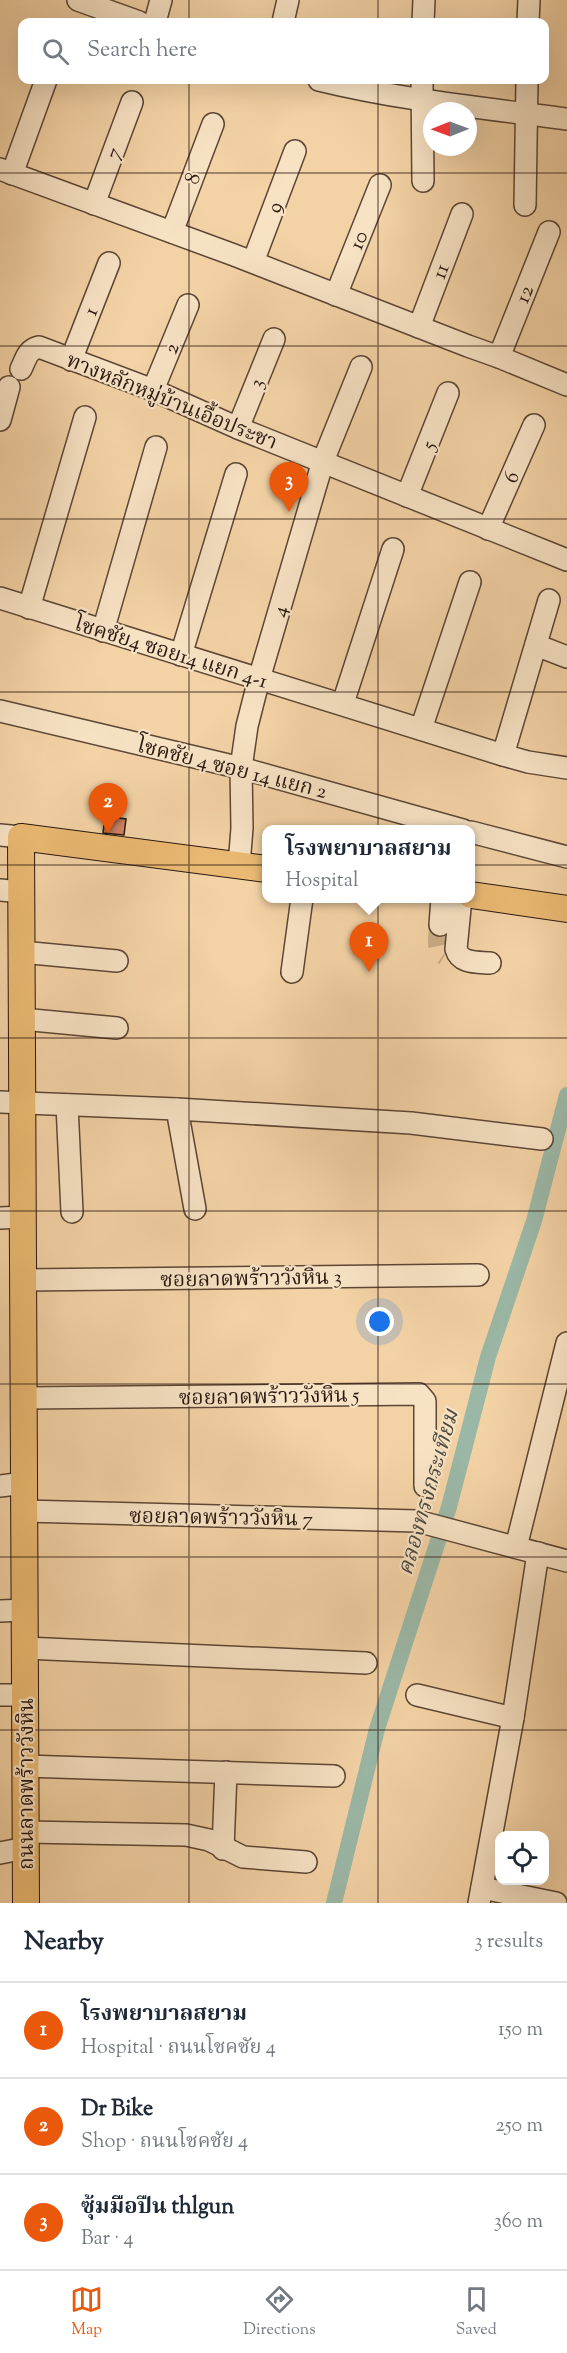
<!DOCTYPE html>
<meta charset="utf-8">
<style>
:root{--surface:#fff;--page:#f6f6f7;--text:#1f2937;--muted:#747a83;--line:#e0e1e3;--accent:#ea580c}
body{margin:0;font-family:"Sorts Mill Goudy","Noto Serif Thai",serif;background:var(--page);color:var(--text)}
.controls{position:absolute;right:18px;bottom:18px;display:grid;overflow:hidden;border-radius:12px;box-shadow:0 6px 24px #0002}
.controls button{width:54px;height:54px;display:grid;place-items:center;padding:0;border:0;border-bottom:2px solid var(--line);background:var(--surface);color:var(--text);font:30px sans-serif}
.compass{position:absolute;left:423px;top:102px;width:54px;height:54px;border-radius:50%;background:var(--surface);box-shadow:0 6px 24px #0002;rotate:269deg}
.you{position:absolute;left:380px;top:1322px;width:21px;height:21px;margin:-15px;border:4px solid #fff;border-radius:50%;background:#1a73e8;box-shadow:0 0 0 9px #1a73e833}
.badge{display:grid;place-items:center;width:39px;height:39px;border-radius:50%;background:var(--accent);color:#fff;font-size:20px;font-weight:700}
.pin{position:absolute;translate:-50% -50px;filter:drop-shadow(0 2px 3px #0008)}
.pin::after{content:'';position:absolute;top:32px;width:21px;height:18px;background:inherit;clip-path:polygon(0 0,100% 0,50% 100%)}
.popup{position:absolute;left:262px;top:825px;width:213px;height:78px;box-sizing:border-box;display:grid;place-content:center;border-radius:12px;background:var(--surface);filter:drop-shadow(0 2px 4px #0005);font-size:20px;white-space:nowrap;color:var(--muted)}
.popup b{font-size:22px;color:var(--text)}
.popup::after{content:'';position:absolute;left:50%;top:100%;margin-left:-12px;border:12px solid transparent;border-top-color:var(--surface)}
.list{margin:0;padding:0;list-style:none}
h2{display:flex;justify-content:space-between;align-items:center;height:78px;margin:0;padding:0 24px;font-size:26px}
h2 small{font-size:20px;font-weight:400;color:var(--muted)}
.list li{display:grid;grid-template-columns:39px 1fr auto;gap:18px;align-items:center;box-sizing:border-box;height:96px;padding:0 24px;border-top:2px solid var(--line)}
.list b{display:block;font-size:22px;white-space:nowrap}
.list p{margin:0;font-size:20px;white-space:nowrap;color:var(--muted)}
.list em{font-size:20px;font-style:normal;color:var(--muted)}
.icon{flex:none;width:33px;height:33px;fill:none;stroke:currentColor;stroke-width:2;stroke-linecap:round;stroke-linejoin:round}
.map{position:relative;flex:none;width:567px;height:1903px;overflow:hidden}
.search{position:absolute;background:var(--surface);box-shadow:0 6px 24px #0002;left:18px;right:18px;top:18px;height:66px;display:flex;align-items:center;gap:15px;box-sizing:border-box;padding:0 21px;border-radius:12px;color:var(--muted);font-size:22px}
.sheet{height:366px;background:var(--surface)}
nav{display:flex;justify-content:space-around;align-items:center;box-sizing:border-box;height:84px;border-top:2px solid var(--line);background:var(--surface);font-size:16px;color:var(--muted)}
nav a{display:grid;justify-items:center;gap:3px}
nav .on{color:var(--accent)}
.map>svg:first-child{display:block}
</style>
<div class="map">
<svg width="567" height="1903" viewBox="0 0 567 1903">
<rect width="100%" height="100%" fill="#f3d2a5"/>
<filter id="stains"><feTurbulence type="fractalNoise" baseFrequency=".00333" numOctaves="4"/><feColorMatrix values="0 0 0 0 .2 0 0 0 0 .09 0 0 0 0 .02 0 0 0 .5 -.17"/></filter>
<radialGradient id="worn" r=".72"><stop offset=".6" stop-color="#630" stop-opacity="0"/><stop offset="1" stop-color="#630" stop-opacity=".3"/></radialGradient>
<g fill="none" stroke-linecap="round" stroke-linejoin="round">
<polyline stroke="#9bb8a7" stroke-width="16" points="334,1903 377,1729 449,1507 488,1357 534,1221 567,1095"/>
</g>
<polygon fill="#d18464" stroke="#291810" stroke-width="1.5" points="105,816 126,819 124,835 103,833"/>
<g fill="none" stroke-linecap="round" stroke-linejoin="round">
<path stroke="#cbad87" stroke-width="21" stroke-dasharray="21 10" stroke-linecap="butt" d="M440 925C439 936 435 949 445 955"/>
<defs>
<g id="minor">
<polyline points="78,0 139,22"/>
<polyline points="155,22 161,0"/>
<polyline points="283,22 288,0"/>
<polyline points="423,22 424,0"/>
<polyline points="528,22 529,0"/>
<path d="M319 80C400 100 484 108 567 119"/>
<polyline points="422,80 423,181"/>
<polyline points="0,169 234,255 468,346 499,357 567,385"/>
<polyline points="12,174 46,80"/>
<polyline points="94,204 132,102"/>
<polyline points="525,205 527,80"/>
<polyline points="172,232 213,124"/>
<polyline points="253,262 295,151"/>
<polyline points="336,295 380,185"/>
<polyline points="419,327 462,214"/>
<polyline points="499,357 549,232"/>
<polyline points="71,360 109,263"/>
<path d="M21 369C26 359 27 350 39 347L153 390 238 428 567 560"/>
<polyline points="153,390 188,305"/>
<polyline points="0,420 9,387"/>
<polyline points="238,428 274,339"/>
<polyline points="407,496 448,393"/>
<polyline points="488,529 534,425"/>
<polyline points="0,598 503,755 528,762 567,768"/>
<polyline points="29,608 85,417"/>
<polyline points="103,631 156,447"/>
<polyline points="536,645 567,657"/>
<polyline points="181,655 236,474"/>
<polyline points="343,703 393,549"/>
<polyline points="0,711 241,768 463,830"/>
<polyline points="421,729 470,582"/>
<polyline points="503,755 549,600"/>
<polyline points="471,832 567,857"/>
<polyline points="0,835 21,837"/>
<polyline points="239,865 242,828 241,768 247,726 259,679 323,461 361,367"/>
<polyline points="0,890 21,892"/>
<path d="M461 898 456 949C460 964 477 962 490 963"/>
<polyline points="440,925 442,898"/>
<polyline points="21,952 117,961"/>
<polyline points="292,972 302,898"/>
<polyline points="22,1019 117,1028"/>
<polyline points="0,1102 177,1109 411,1123 542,1139"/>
<polyline points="67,1105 72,1212"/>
<polyline points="177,1109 195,1209"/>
<polyline points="0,1218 23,1217"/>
<polyline points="23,1280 478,1275"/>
<polyline points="24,1398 419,1394 425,1401 425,1486"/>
<polyline points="0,1486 24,1483"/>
<polyline points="24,1511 417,1521 567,1561"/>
<polyline points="516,1547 567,1343"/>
<polyline points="0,1611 25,1610"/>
<polyline points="25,1648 366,1663"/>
<polyline points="0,1695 25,1695"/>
<polyline points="417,1695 513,1718"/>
<polyline points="25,1766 334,1776"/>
<polyline points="26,1832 186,1835 209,1840 243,1857 306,1862"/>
<polyline points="223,1849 226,1772"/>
<polyline points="0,1853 26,1848"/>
<polyline points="482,1888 556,1903"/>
<polyline points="479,1903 513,1718 538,1553"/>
</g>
<g id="major">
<polyline points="471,895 567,909"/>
<polyline points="26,1903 21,837 267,869"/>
</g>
</defs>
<use href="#minor" stroke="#5c4635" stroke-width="24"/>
<use href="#major" stroke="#291810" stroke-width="28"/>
<use href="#minor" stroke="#f7e2c4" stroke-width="21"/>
<use href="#major" stroke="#eab972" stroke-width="26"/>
</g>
<path fill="none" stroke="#291810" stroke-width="1.5" stroke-opacity="0.55" d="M189 0V22M378 0V22M189 80V1903M378 80V1903M0 173H567M0 346H567M0 519H567M0 692H567M0 865H567M0 1038H567M0 1211H567M0 1384H567M0 1557H567M0 1730H567"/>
<g text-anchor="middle" stroke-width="4.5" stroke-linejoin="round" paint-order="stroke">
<g font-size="21" fill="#291810" stroke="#f7e2c4">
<text transform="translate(113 153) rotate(-69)" y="7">7</text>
<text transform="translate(192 178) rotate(-69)" y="7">8</text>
<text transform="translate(274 207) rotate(-69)" y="7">9</text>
<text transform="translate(358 240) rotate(-68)" y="7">10</text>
<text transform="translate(440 271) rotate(-69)" y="7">11</text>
<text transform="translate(524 294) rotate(-68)" y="7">12</text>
<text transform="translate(90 311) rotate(-68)" y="7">1</text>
<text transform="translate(171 348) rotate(-67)" y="7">2</text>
<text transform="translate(256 383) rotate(-68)" y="7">3</text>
<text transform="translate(172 401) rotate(22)" y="7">ทางหลักหมู่บ้านเอื้อประชา</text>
<text transform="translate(428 445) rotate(-68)" y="7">5</text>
<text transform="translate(511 477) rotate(-66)" y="7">6</text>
<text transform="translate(279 611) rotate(-74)" y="7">4</text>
<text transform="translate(171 652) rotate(17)" y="7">โชคชัย4 ซอย14 แยก 4-1</text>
<text transform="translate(232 768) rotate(14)" y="7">โชคชัย 4 ซอย 14 แยก 2</text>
<text transform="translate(251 1278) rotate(-1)" y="7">ซอยลาดพร้าววังหิน 3</text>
<text transform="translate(269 1396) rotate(-1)" y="7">ซอยลาดพร้าววังหิน 5</text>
<text transform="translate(221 1517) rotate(1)" y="7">ซอยลาดพร้าววังหิน 7</text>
<text transform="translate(26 1784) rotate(-90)" y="7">ถนนลาดพร้าววังหิน</text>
</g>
<g font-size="22" font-style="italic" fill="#4b483d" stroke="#f7e2c4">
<text transform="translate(427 1492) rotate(-74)" y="8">คลองทรงกระเทียม</text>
</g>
</g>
<rect width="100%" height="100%" filter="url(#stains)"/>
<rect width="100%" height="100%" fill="url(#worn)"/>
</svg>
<div class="controls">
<button><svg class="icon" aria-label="locate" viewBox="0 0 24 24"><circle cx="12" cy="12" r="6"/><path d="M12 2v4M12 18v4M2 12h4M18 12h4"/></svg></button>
</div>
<svg class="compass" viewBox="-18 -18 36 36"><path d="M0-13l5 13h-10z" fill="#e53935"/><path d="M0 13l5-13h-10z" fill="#747a83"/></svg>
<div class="you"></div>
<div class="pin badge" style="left:369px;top:972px">1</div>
<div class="popup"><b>โรงพยาบาลสยาม</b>Hospital</div>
<div class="pin badge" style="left:108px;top:833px">2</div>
<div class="pin badge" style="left:289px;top:512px">3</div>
<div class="search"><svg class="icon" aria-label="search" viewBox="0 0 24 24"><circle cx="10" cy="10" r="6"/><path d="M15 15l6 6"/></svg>Search here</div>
</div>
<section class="sheet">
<h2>Nearby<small>3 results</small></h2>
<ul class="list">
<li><span class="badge">1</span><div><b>โรงพยาบาลสยาม</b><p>Hospital · ถนนโชคชัย 4</p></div><em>150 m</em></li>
<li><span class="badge">2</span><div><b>Dr Bike</b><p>Shop · ถนนโชคชัย 4</p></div><em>250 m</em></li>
<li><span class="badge">3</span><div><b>ซุ้มมือปืน thlgun</b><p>Bar · 4</p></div><em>360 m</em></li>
</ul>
</section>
<nav>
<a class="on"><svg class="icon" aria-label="map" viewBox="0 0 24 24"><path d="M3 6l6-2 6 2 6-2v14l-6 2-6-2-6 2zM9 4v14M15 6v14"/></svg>Map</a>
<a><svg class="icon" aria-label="directions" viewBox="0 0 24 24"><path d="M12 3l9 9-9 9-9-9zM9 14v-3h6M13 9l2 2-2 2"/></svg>Directions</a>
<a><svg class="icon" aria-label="saved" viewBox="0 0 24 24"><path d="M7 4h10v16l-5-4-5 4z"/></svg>Saved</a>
</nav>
